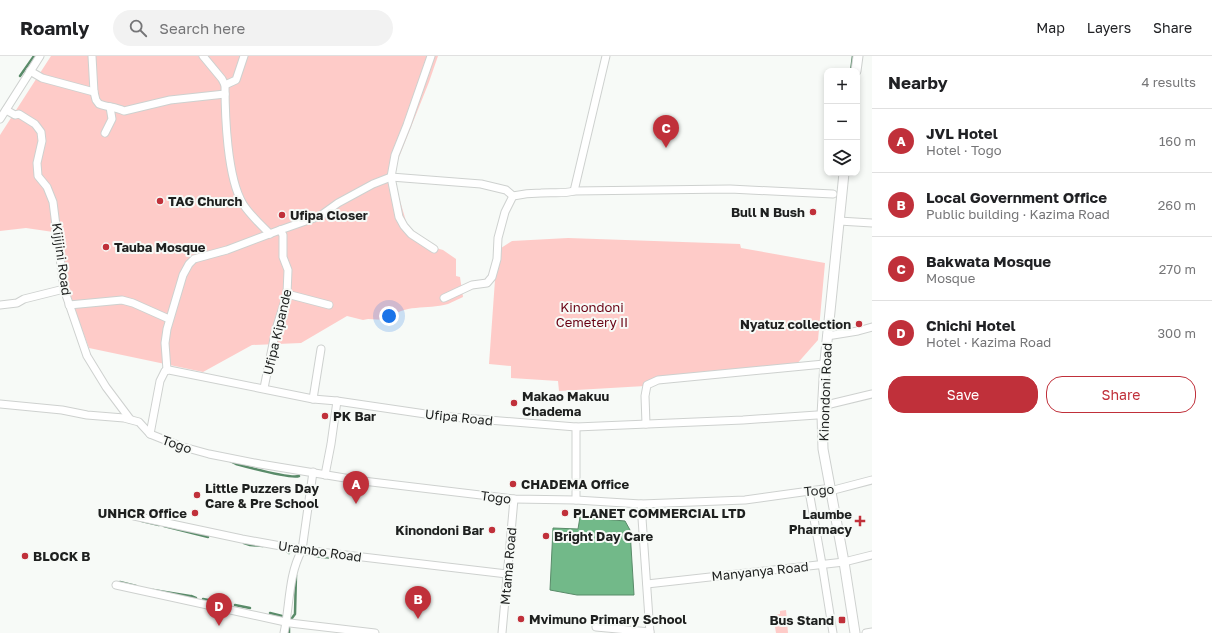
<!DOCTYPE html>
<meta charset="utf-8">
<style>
:root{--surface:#fff;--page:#f2f2f2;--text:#202124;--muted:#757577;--line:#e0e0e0;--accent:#c0303a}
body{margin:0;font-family:"Golos Text",sans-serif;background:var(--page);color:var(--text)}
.controls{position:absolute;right:12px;top:12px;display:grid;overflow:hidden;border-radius:8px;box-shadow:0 2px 6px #0003}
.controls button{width:36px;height:36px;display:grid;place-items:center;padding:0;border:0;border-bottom:1px solid var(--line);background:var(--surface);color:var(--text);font:20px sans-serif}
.you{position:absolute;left:389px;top:260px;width:14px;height:14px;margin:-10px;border:3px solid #fff;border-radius:50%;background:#1a73e8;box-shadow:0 0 0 6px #1a73e833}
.badge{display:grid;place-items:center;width:26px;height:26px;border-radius:50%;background:var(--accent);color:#fff;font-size:13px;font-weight:700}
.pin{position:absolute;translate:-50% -33px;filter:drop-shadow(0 1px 2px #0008)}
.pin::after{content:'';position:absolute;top:21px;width:14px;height:12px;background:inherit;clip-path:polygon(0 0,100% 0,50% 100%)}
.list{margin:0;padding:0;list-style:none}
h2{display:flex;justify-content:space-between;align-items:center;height:52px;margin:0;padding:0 16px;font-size:17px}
h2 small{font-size:13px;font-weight:400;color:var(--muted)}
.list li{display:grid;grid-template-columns:26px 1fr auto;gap:12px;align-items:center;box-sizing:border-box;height:64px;padding:0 16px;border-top:1px solid var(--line)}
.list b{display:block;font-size:15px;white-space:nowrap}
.list p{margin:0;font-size:13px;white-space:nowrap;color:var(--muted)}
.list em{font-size:13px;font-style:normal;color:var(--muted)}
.actions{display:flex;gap:8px;padding:12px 16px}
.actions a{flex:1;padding:9px 0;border:1px solid var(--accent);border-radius:16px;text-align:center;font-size:14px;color:var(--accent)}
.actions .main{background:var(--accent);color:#fff}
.icon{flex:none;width:22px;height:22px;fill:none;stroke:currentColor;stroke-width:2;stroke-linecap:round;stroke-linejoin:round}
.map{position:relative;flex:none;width:872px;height:577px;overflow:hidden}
header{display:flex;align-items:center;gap:24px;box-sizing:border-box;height:56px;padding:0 20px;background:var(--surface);border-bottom:1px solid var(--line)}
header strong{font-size:19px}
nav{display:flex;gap:22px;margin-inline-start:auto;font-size:14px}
.search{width:280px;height:36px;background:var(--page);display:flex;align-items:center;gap:10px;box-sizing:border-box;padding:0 14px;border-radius:22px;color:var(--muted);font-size:15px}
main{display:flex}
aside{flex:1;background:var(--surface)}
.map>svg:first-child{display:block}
</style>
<header>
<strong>Roamly</strong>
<div class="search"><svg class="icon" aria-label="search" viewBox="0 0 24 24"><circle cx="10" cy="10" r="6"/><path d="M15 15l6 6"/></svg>Search here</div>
<nav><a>Map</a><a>Layers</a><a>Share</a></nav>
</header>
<main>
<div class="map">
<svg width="872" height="577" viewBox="0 0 872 577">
<rect width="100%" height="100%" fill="#f7faf7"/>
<g fill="#fecbc8">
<path d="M51 0H438L429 26 397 106 394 121 398 138 408 172 436 192 443 194 456 203V220L460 221 463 241C458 243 453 246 448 248 426 254 405 247 386 264L368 263 363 264 347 260 301 287 252 289 203 316 89 292 74 253 64 220 60 177 26 172 0 175V79Z"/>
<polygon points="568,182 740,188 741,192 825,207 818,284 795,310 653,323 645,330 559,335 558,325 511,322 511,310 489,308 495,224 501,192 512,185"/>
<polygon points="786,554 788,577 776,577 775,571 773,571 772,559 780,558 780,555"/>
</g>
<polygon fill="#72b989" stroke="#598b69" points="580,461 625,465 630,474 634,539 577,539 550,534 553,472 578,473"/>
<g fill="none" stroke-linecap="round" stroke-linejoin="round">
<g stroke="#598b69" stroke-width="2.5">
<polyline points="851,15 853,0"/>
<polyline points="20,20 34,0"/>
<path d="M230 405 236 408C247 411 291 423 299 420"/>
<polyline points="142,465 159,469"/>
<polyline points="164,470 208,481"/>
<polyline points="244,487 250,489 263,490"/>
<polyline points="284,493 289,497"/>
<polyline points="301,497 322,501 339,502"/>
<polyline points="120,526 136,530"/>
<polyline points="153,534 190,540"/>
<polyline points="191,540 196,542"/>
<polyline points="203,543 219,546"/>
<polyline points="235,549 250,552"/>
<polyline points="270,557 282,560"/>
<polyline points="292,562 295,558 296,519"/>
<polyline points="289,577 289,572"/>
</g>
<defs>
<g id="minor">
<path d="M92 0 94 36 96 44 99 48C107 51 116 51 124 55L170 44 225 38"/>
<path d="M203 0 222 23 225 29C225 59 227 122 243 148 250 159 260 168 270 178"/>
<polyline points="431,0 407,69 395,99 391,121 399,161 404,170 411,178 434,193"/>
<polyline points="30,15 42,22 94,36"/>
<polyline points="225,29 236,24 244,0"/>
<polyline points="6,54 15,59 19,58 35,68 41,76 42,85 37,107 38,120 47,131 53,146 64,233 87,300 106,331 130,363"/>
<polyline points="0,63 40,0"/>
<polyline points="105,77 112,63 110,51"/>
<polyline points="574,135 606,0"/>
<polyline points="839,165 872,167"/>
<polyline points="287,238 329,249"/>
<path d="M444 242 472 229 487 227 492 221 497 203 498 182 505 156 513 140C522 138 532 137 541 137 553 136 563 138 574 135L730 133 833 138"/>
<polyline points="0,249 17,247 24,243 64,233"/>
<polyline points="69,249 122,244 133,247 169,263"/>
<polyline points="827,280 858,275 872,271"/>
<polyline points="167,314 165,287 167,273 183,219 189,208 194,203 227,194 280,174 320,160 338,147 373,128 391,121 481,128 506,134 513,140"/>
<polyline points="264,332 276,273 287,238 288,214 283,201 283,179 280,174"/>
<polyline points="313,343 321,293"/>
<polyline points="0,348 62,354 87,359 124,362 139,366 150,378 180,390 209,398 260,408 363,425 514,443 576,444 641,448 745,444 824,433 830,435 872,424"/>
<polyline points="822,350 872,338"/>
<polyline points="646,368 645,340 647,329 658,324 824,308"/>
<polyline points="576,371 576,444"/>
<polyline points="150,378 160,325 165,315 169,314 313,343 337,345 439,360 576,371 743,364 817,359 822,359"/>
<polyline points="325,419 331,388 337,345"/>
<polyline points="809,435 822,508 833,577"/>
<polyline points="641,448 650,577"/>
<polyline points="134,460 242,483 303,494 507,518"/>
<polyline points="647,528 844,506 872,499"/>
<polyline points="116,529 290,567 375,577"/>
<polyline points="596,571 650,576"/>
<path d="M284 577C290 550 288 519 302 494L313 416"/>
<polyline points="502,577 514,443"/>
<polyline points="866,577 872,576"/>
</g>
<g id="tertiary">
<polyline points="856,15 858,0"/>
<polyline points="844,117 825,305 822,359 823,393 844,506 855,577"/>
</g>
</defs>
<use href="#minor" stroke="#ced1cf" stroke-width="9"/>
<use href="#tertiary" stroke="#ced1cf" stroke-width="11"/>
<use href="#minor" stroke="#fff" stroke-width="7"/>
<use href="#tertiary" stroke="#fff" stroke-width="9"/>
</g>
<g fill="#c0303a" stroke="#f7faf7" stroke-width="1.5">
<circle cx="160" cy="145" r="4"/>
<circle cx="813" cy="156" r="4"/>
<circle cx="282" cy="159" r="4"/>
<circle cx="106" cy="191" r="4"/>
<circle cx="859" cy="268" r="4"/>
<circle cx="514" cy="347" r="4"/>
<circle cx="325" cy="360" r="4"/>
<circle cx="513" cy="428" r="4"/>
<circle cx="197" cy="439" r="4"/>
<circle cx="195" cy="457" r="4"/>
<circle cx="565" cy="457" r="4"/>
<path d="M858 459h4v4h4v4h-4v4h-4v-4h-4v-4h4z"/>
<circle cx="492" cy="474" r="4"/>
<circle cx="546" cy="480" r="4"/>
<circle cx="25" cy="500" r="4"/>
<circle cx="521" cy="563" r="4"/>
<rect x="838" y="560" width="8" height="8" rx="2"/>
</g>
<g text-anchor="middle" stroke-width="4" stroke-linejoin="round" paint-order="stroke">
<g font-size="13" font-weight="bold" fill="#1e201f" stroke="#f7faf7" text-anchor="start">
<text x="168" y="150">TAG Church</text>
<text x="805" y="161" text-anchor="end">Bull N Bush</text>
<text x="290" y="164">Ufipa Closer</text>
<text x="114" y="196">Tauba Mosque</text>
<text x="851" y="273" text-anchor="end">Nyatuz collection</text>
<text x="522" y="345">Makao Makuu<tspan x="522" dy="15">Chadema</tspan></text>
<text x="333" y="365">PK Bar</text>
<text x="521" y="433">CHADEMA Office</text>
<text x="205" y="437">Little Puzzers Day<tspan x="205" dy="15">Care &amp; Pre School</tspan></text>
<text x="187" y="462" text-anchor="end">UNHCR Office</text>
<text x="573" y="462">PLANET COMMERCIAL LTD</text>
<text x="852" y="463" text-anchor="end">Laumbe<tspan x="852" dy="15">Pharmacy</tspan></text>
<text x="484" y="479" text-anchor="end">Kinondoni Bar</text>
<text x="554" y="485">Bright Day Care</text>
<text x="33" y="505">BLOCK B</text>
<text x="529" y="568">Mvimuno Primary School</text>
<text x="834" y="569" text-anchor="end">Bus Stand</text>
</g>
<g font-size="13" fill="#1e201f" stroke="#f7faf7">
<text transform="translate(62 203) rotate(82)" y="5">Kijijini Road</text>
<text transform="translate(277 276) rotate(-77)" y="5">Ufipa Kipande</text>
<text transform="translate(825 336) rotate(-88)" y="5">Kinondoni Road</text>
<text transform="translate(459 361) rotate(6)" y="5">Ufipa Road</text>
<text transform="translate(177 388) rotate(19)" y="5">Togo</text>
<text transform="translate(819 434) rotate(-5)" y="5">Togo</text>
<text transform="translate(496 441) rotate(7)" y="5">Togo</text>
<text transform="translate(320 495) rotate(8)" y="5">Urambo Road</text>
<text transform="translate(508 510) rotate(-85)" y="5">Mtama Road</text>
<text transform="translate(760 515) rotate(-6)" y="5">Manyanya Road</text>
</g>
<g font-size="13" fill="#680012" stroke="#f7faf7">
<text x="592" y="256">Kinondoni<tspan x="592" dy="15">Cemetery II</tspan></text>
</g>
</g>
</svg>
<div class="controls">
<button>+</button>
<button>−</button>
<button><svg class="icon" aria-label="layers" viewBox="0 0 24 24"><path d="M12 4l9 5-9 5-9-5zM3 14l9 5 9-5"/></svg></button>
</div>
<div class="you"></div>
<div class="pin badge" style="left:356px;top:448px">A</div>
<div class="pin badge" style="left:418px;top:563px">B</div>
<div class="pin badge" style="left:666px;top:92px">C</div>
<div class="pin badge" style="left:219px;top:570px">D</div>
</div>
<aside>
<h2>Nearby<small>4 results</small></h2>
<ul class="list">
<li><span class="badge">A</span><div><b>JVL Hotel</b><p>Hotel · Togo</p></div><em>160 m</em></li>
<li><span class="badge">B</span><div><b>Local Government Office</b><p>Public building · Kazima Road</p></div><em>260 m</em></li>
<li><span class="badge">C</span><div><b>Bakwata Mosque</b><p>Mosque</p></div><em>270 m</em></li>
<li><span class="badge">D</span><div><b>Chichi Hotel</b><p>Hotel · Kazima Road</p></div><em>300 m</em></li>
</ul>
<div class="actions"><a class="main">Save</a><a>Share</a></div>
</aside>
</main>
